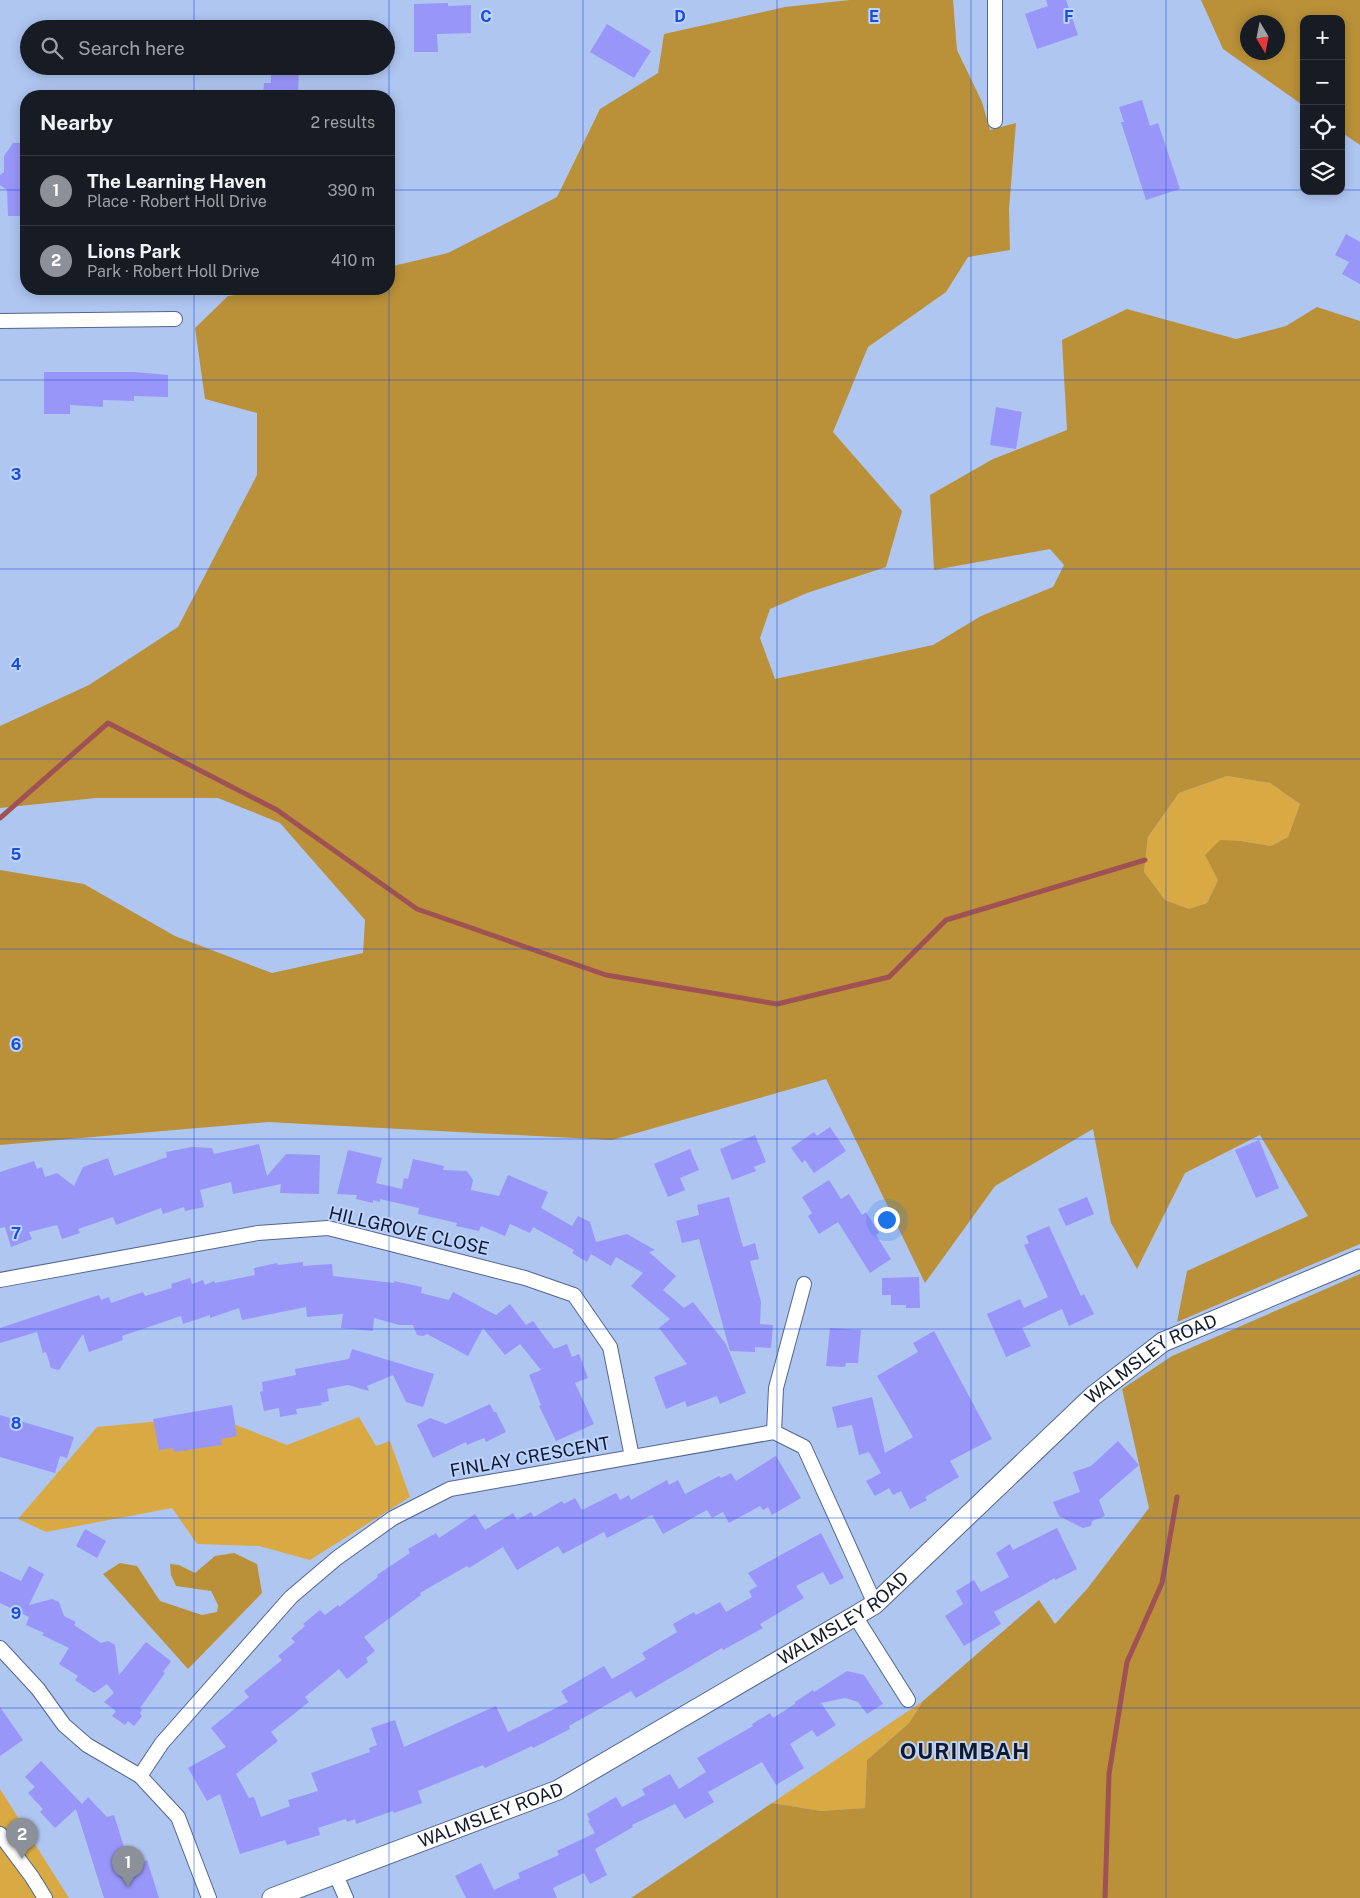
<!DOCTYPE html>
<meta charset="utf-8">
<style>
:root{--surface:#171b24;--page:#242831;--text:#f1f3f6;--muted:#9ea1a6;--line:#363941;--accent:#8c9099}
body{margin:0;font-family:"Public Sans",sans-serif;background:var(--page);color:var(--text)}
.controls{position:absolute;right:15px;top:15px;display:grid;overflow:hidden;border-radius:10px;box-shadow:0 2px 12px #0003}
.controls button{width:45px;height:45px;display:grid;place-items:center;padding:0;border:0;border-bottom:1px solid var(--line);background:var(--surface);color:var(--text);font:25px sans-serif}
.compass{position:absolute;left:1240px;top:15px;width:45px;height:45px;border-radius:50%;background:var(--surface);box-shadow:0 2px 12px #0003;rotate:170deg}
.you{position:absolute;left:886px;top:1219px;width:18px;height:18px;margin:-12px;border:4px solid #fff;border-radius:50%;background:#1a73e8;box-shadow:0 0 0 8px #1a73e833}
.badge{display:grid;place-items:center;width:32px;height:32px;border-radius:50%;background:var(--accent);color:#fff;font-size:16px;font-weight:700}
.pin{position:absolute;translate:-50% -41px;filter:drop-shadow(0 1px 2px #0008)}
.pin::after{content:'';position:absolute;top:26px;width:18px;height:15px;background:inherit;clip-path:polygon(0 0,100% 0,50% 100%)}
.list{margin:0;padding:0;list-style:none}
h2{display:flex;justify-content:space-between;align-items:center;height:65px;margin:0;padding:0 20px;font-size:21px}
h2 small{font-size:16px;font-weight:400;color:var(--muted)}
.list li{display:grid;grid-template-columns:32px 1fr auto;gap:15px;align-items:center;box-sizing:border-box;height:70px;padding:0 20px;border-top:1px solid var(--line)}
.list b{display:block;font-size:19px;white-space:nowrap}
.list p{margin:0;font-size:16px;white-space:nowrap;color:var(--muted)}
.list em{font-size:16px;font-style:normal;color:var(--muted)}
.icon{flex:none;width:28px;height:28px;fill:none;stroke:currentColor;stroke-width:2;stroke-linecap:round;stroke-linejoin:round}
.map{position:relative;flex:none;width:1360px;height:1898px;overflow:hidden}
.search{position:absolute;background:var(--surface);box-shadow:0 2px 12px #0003;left:20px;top:20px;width:375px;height:55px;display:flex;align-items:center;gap:12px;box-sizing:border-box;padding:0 18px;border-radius:28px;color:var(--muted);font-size:19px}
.panel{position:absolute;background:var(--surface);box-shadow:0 2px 12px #0003;left:20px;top:90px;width:375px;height:205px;border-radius:20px}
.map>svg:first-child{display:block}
</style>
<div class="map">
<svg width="1360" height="1898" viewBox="0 0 1360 1898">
<rect width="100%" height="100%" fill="#afc6f1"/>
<g fill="#d9aa44">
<polygon points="1227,776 1270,783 1300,804 1288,837 1271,846 1241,841 1218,880 1207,903 1189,909 1165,900 1144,872 1148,837 1179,793"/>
<polygon points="213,1416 287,1445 359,1417 376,1446 390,1441 410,1497 310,1560 259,1546 197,1544 172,1508 46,1532 18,1519 97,1427"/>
<polygon points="923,1701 909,1723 867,1760 865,1808 821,1811 772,1803"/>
<polygon points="0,1789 69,1898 0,1898"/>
</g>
<g fill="#ba9139" fill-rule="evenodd">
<path d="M850 0H953L957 50 982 102 990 130 1016 123 1009 209 1010 250 968 257 946 292 868 347 833 432 902 511 886 567 807 593 770 609 760 638 775 679 933 645 981 616 1053 587 1064 565 1050 549 934 570 930 495 993 459 1067 430 1062 340 1127 309 1236 339 1286 326 1317 307 1360 321V1244L1177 1322 1187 1271 1308 1216 1260 1135 1185 1173 1137 1269 1111 1223 1093 1129 995 1186 925 1283 826 1079 612 1140 268 1122 0 1145V870L84 884 175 936 272 973 363 953 365 920 280 823 218 798H96L0 808V726L89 685 178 627 257 475V413L205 399 195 328 228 296 275 289H389V267L448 253 557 197 600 109 658 73 664 34 785 7ZM1227 776 1270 783 1300 804 1288 837 1271 846 1241 841 1220 840 1205 855 1218 880 1207 903 1189 909 1165 900 1144 872 1148 837 1179 793Z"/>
<path d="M1201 0H1360V145L1341 132V19H1304V106L1223 49ZM1278 22V52H1248V22Z"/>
<polygon points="1360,1274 1360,1898 631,1898 772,1803 821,1811 865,1808 867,1760 909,1723 923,1701 1039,1600 1055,1624 1087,1589 1149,1508 1122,1389 1172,1356"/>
<polygon points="234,1553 257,1564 262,1593 188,1669 103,1574 120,1563 137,1566 160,1601 202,1615 217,1612 218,1605 211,1591 176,1586 171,1575 170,1564 179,1565 195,1573 215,1556"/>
</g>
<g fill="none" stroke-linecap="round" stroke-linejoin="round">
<g stroke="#9f5154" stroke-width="5">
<polyline points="0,818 108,723 277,810 417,909 606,975 777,1004 889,977 946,920 1145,860"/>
<polyline points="1105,1898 1109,1774 1127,1662 1162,1583 1177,1497"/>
</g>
</g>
<g fill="#9996fa">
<polygon points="1046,0 1066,0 1078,35 1037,49 1025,14 1048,6"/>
<polygon points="448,3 448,6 471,5 471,33 437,34 438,52 414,52 414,4"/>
<polygon points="607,24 651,51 634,78 590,52"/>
<polygon points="271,66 299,66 298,96 263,96 264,83 271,83"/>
<polygon points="1142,100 1150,126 1158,123 1180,189 1146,200 1121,122 1124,122 1119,107"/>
<polygon points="13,143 26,143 26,216 8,216 7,190 0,185 0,175 4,172 4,156"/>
<polygon points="1346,234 1360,242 1360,284 1342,274 1349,262 1335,255"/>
<polygon points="44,372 135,372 168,375 168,397 134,396 134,401 103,400 103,407 70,405 70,414 44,414"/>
<polygon points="996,407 1022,412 1016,449 990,445"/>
<polygon points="830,1127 846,1151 814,1173 805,1160 802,1163 791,1148 814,1132 817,1136"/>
<polygon points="755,1135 766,1162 754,1167 756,1171 732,1180 720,1149"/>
<polygon points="1259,1140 1279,1188 1256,1198 1235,1150"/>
<polygon points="259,1144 267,1176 286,1154 320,1155 319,1194 280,1193 281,1184 233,1194 231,1182 200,1190 204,1207 185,1211 184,1207 163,1214 161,1208 116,1225 113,1217 78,1229 80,1233 62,1239 57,1225 29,1232 32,1239 11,1247 5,1227 0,1228 0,1172 34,1161 37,1169 42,1167 45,1177 57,1173 74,1186 83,1167 108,1158 114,1176 167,1157 166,1152 192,1147 212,1148 214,1154"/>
<polygon points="690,1149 699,1170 680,1178 685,1190 668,1197 654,1164"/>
<polygon points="348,1150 382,1158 376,1183 402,1189 404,1178 408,1179 413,1159 444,1166 443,1170 467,1171 473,1180 471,1190 499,1196 508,1175 548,1192 541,1208 572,1226 578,1216 590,1222 596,1242 627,1234 655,1250 649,1252 676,1276 663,1290 684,1308 693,1302 726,1344 746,1393 720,1404 717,1396 687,1407 685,1401 666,1409 654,1377 687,1364 659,1328 670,1319 631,1286 643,1273 616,1257 611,1266 591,1254 587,1262 572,1253 574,1250 533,1227 530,1233 510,1224 505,1236 481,1226 479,1231 456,1226 457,1223 418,1214 419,1208 380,1199 380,1202 373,1200 373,1203 356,1199 357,1195 337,1194"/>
<polygon points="829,1180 841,1199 849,1194 862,1215 866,1212 879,1233 876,1235 891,1259 870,1273 838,1222 819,1234 808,1216 812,1213 802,1197"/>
<polygon points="729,1197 743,1247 755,1243 759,1259 750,1261 761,1302 760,1324 773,1325 771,1348 755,1347 755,1352 730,1351 699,1239 682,1243 676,1221 699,1215 697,1205"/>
<polygon points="1087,1197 1094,1214 1066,1226 1058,1209"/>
<polygon points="1049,1226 1081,1296 1084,1294 1094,1314 1069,1326 1062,1309 1022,1328 1031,1346 1006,1357 987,1314 1020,1299 1024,1308 1048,1297 1024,1245 1029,1243 1026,1236"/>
<polygon points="303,1262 303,1266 332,1264 333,1276 394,1283 394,1281 422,1287 421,1293 449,1300 453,1292 496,1315 510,1304 526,1325 533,1321 554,1349 567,1344 572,1357 579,1354 588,1378 575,1383 594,1424 556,1441 539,1406 541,1405 529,1375 541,1370 520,1344 505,1355 483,1328 468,1356 427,1334 423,1336 417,1335 413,1325 399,1325 374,1318 373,1331 341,1328 343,1314 307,1317 306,1307 242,1320 239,1308 210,1318 210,1315 183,1324 181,1316 122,1336 123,1340 89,1352 83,1334 59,1370 51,1368 46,1352 43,1353 37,1332 0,1343 0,1328 99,1295 101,1300 109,1297 111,1303 143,1292 145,1296 172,1288 171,1284 190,1278 192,1284 203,1280 205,1285 214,1281 215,1283 255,1275 254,1268 277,1263 278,1265"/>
<polygon points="919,1277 920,1308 906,1308 906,1305 891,1305 891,1295 882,1295 882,1278"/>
<polygon points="830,1328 861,1330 858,1363 846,1363 845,1367 826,1366"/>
<polygon points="934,1331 992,1439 950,1461 959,1477 925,1497 927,1500 910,1509 901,1491 893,1495 889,1488 875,1496 866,1481 881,1473 869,1452 859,1455 852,1425 837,1428 832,1407 872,1397 885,1453 913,1437 877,1376 918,1352 913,1343"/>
<polygon points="352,1349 434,1374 423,1407 406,1402 393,1375 367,1386 369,1391 348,1385 327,1389 329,1401 321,1403 322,1405 296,1409 297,1414 280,1417 279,1408 264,1411 260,1392 263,1391 262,1382 296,1375 295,1369 349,1359"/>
<polygon points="490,1404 494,1412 496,1412 506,1432 486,1442 484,1438 467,1445 466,1442 433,1458 417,1425 430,1418 446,1424"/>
<polygon points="232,1405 237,1436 221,1439 222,1445 174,1452 173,1448 159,1450 153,1419"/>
<polygon points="0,1415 74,1437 67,1458 60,1456 55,1473 0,1457"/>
<polygon points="1118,1441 1139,1465 1099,1500 1105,1516 1092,1521 1091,1526 1083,1528 1059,1516 1053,1502 1080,1492 1073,1472 1091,1466"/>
<polygon points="776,1456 801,1498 772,1515 768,1507 763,1510 760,1506 729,1523 723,1512 712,1518 707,1510 663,1534 652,1515 607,1538 604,1532 563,1554 558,1546 517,1570 503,1547 469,1568 467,1566 420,1593 421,1595 364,1637 375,1651 366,1658 368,1662 347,1679 339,1669 305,1697 309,1702 271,1732 278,1741 236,1774 249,1798 254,1797 261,1817 290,1806 288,1800 318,1791 311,1773 370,1752 369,1748 377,1745 371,1728 395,1720 404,1747 496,1706 508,1732 568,1702 561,1691 604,1666 612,1679 646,1659 642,1653 677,1632 673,1624 694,1612 696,1615 720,1602 726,1612 752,1597 749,1591 757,1586 748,1573 821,1533 844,1578 830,1585 823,1572 796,1586 804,1598 760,1624 763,1628 723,1650 722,1648 636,1698 631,1691 569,1726 570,1729 533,1748 532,1746 485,1768 483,1765 418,1791 422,1803 394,1813 393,1811 356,1824 355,1819 347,1822 346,1819 318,1828 320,1835 287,1845 285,1840 240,1854 220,1794 207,1801 188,1768 226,1747 211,1728 249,1697 244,1691 282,1660 278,1656 295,1642 291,1638 305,1626 303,1624 320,1610 325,1615 338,1605 339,1607 378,1577 377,1575 410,1553 408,1549 436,1533 439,1538 475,1514 485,1530 513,1513 517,1520 531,1512 534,1517 562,1501 564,1504 575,1498 582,1510 616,1493 620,1500 629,1495 631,1500 667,1480 669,1485 678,1480 685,1494 719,1476 721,1478 731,1473 736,1481"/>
<polygon points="1057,1528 1077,1569 1055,1580 1055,1578 994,1612 1001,1624 964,1646 945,1616 963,1604 956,1591 974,1580 981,1592 1009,1577 996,1553 1010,1544 1013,1550"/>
<polygon points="85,1529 106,1541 97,1558 76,1546"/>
<polygon points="29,1566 44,1574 29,1605 52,1599 59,1602 64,1616 76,1622 74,1625 101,1643 108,1641 115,1645 119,1675 146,1642 171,1661 163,1672 165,1673 140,1708 142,1710 140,1713 142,1716 134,1726 128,1721 125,1725 112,1716 116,1711 104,1702 114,1693 107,1684 94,1693 75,1680 78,1676 59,1664 69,1648 42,1635 44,1633 26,1625 29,1617 0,1603 0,1571 21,1581"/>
<polygon points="847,1671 864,1675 883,1704 867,1714 858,1702 845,1698 821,1703 836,1725 817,1737 812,1730 790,1744 804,1768 776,1785 762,1762 708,1792 714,1802 685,1819 675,1804 632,1825 633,1827 595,1849 607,1875 590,1884 584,1873 553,1888 557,1898 466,1898 455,1876 481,1863 494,1890 520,1878 518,1873 559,1855 557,1851 595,1833 588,1821 590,1820 587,1814 616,1797 622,1807 645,1795 642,1789 670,1774 679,1789 706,1772 697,1758 753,1726 752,1724 770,1713 773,1718 795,1704 795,1702 813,1690 814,1692"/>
<polygon points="0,1707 23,1740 0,1756"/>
<polygon points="41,1761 82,1804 88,1797 107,1817 114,1815 130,1866 147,1860 159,1898 104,1898 76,1809 55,1828 40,1812 43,1809 28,1793 35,1787 25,1777"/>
</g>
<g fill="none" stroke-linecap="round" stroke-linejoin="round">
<defs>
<g id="street">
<polyline points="995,0 995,121"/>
<polyline points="0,321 175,319"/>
<polyline points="0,1280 258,1233 328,1228 525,1278 574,1295 610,1347 632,1457"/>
<polyline points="774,1432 776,1388 804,1284"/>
<polyline points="855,1616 908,1700"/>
<polyline points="0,1648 38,1689 64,1725 87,1745 140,1776 178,1817 209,1898"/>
<polyline points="140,1776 162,1743 291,1597 337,1558 393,1518 450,1489 774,1432 804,1447 875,1604"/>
<polyline points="0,1834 32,1877 45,1898"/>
<polyline points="335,1873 346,1898"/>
</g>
<g id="secondary">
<path id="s1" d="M272 1898 558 1790 855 1616 875 1604 1093 1396 1163 1342 1360 1259"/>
</g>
</defs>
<use href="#street" stroke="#53668d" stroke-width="16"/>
<use href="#secondary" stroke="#53668d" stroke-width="21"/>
<use href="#street" stroke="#fff" stroke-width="14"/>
<use href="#secondary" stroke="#fff" stroke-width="19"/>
</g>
<path fill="none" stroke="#1d4ed8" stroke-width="1" stroke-opacity="0.55" d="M194 0V29M389 0V96M583 0V1898M777 0V1898M971 0V1898M1166 0V1898M194 66V96M0 190H26M389 190H1304M1341 190H1360M194 289V1898M389 289V1898M0 380H1360M0 569H1360M0 759H1360M0 949H1360M0 1139H1360M0 1329H1360M0 1518H1360M0 1708H1360"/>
<g text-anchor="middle" stroke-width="4" stroke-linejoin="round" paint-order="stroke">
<g font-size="18" fill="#121929" stroke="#bcd3ff">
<text transform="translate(409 1231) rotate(13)" y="6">HILLGROVE CLOSE</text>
<text dy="6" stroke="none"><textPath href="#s1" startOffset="1044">WALMSLEY ROAD</textPath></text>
<text transform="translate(530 1457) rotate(-10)" y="6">FINLAY CRESCENT</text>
<text dy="6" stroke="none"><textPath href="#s1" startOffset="639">WALMSLEY ROAD</textPath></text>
<text dy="6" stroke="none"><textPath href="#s1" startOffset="234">WALMSLEY ROAD</textPath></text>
</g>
<g font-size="22" font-weight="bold" letter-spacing="1" fill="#121929" stroke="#bcd3ff">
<text x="965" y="1759">OURIMBAH</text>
</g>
</g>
<g font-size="16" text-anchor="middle" font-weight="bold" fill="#1d4ed8" stroke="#bcd3ff" stroke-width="4" stroke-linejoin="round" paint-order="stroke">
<text x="486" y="22">C</text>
<text x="680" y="22">D</text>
<text x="874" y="22">E</text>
<text x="1069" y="22">F</text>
<text x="16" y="480">3</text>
<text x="16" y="670">4</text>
<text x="16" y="860">5</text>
<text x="16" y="1050">6</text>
<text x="16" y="1239">7</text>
<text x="16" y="1429">8</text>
<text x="16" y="1619">9</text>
</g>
</svg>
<div class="controls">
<button>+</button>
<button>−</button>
<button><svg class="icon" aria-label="locate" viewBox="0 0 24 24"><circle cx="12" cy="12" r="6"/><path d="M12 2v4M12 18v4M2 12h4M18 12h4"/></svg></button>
<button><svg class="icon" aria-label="layers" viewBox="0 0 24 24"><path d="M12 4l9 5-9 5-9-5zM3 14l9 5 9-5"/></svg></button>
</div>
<svg class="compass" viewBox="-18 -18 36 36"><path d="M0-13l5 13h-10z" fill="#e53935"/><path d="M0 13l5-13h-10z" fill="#9ea1a6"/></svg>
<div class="you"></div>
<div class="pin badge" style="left:128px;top:1887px">1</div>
<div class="pin badge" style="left:22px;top:1859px">2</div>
<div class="search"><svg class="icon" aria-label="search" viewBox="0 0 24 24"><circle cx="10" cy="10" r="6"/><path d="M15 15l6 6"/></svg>Search here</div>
<section class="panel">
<h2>Nearby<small>2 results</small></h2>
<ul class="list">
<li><span class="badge">1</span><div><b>The Learning Haven</b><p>Place · Robert Holl Drive</p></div><em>390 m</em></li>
<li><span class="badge">2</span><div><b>Lions Park</b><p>Park · Robert Holl Drive</p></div><em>410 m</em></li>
</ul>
</section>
</div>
